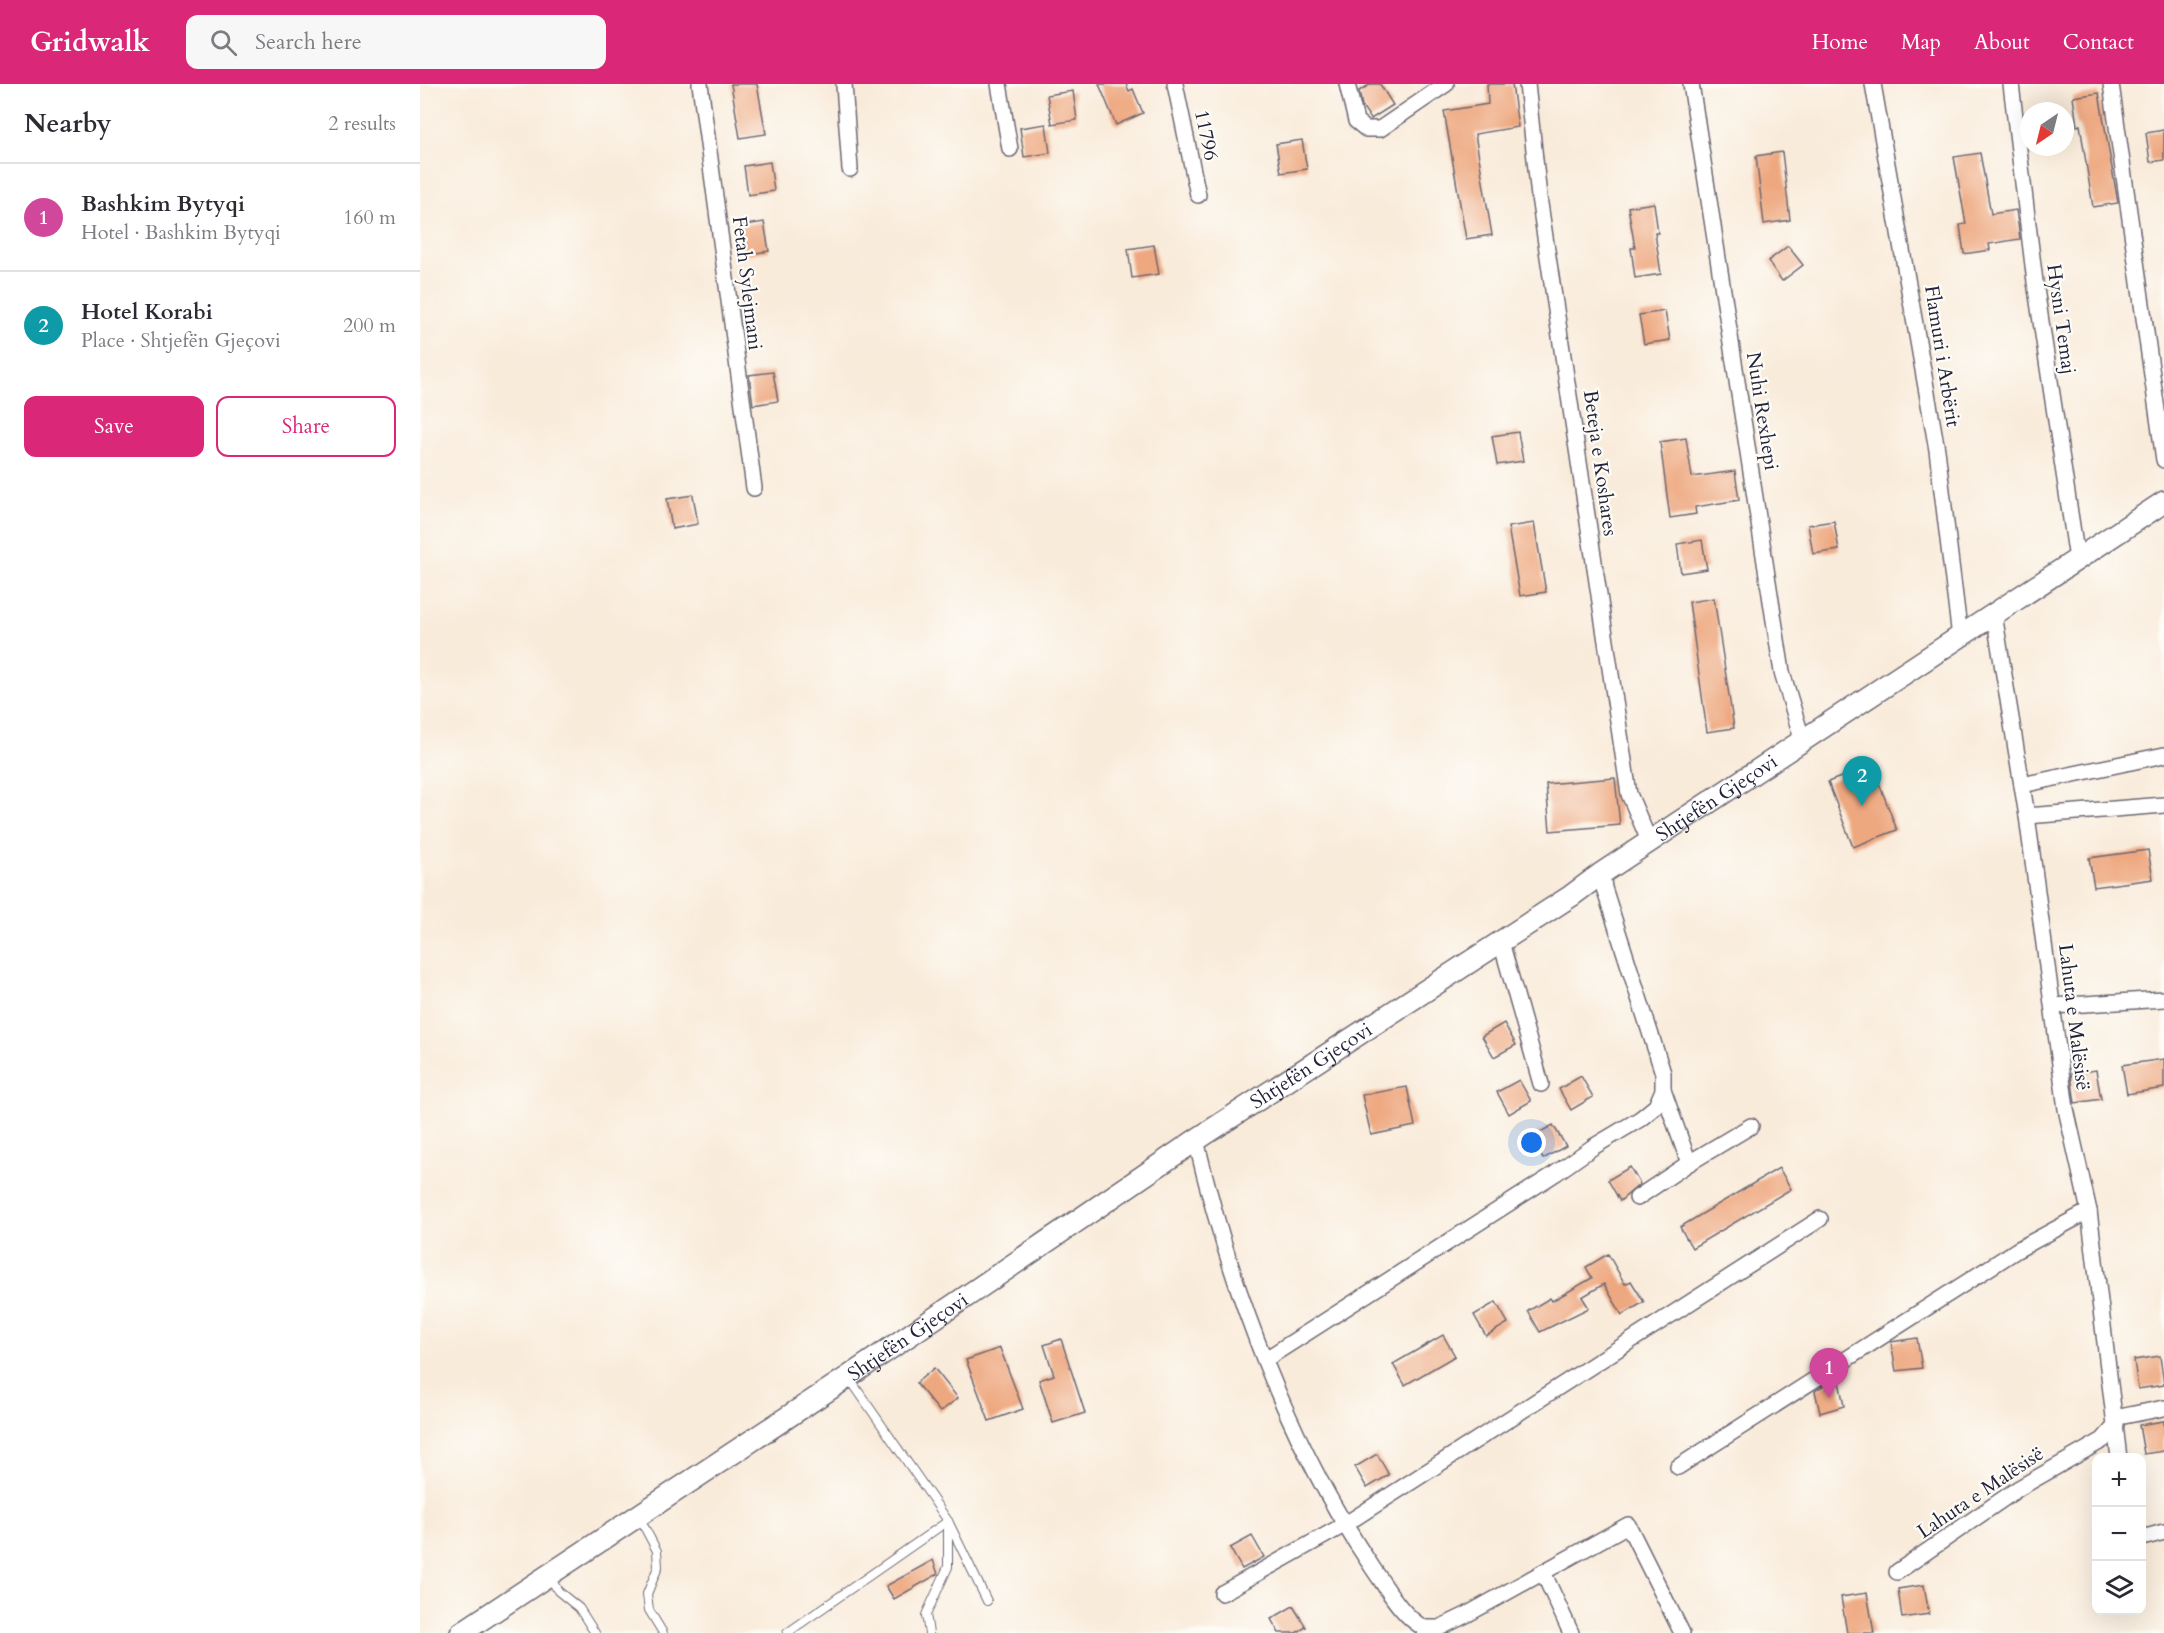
<!DOCTYPE html>
<meta charset="utf-8">
<style>
:root{--surface:#fff;--page:#f7f7f7;--text:#2b2b33;--muted:#7c7c81;--line:#e1e1e2;--accent:#db2777}
body{margin:0;font-family:Cardo,serif;background:var(--page);color:var(--text)}
.controls{position:absolute;right:18px;bottom:18px;display:grid;overflow:hidden;border-radius:12px;box-shadow:0 6px 24px #0002}
.controls button{width:54px;height:54px;display:grid;place-items:center;padding:0;border:0;border-bottom:2px solid var(--line);background:var(--surface);color:var(--text);font:30px sans-serif}
.compass{position:absolute;left:1600px;top:18px;width:54px;height:54px;border-radius:50%;background:var(--surface);box-shadow:0 6px 24px #0002;rotate:215deg}
.you{position:absolute;left:1112px;top:1059px;width:21px;height:21px;margin:-15px;border:4px solid #fff;border-radius:50%;background:#1a73e8;box-shadow:0 0 0 9px #1a73e833}
.badge{display:grid;place-items:center;width:39px;height:39px;border-radius:50%;background:var(--accent);color:#fff;font-size:20px;font-weight:700}
.pin{position:absolute;translate:-50% -50px;filter:drop-shadow(0 2px 3px #0008)}
.pin::after{content:'';position:absolute;top:32px;width:21px;height:18px;background:inherit;clip-path:polygon(0 0,100% 0,50% 100%)}
.list{margin:0;padding:0;list-style:none}
h2{display:flex;justify-content:space-between;align-items:center;height:78px;margin:0;padding:0 24px;font-size:26px}
h2 small{font-size:20px;font-weight:400;color:var(--muted)}
.list li{display:grid;grid-template-columns:39px 1fr auto;gap:18px;align-items:center;box-sizing:border-box;height:108px;padding:0 24px;border-top:2px solid var(--line)}
.list b{display:block;font-size:22px;white-space:nowrap}
.list p{margin:0;font-size:20px;white-space:nowrap;color:var(--muted)}
.list em{font-size:20px;font-style:normal;color:var(--muted)}
.actions{display:flex;gap:12px;padding:18px 24px}
.actions a{flex:1;padding:14px 0;border:2px solid var(--accent);border-radius:12px;text-align:center;font-size:21px;color:var(--accent)}
.actions .main{background:var(--accent);color:#fff}
.icon{flex:none;width:33px;height:33px;fill:none;stroke:currentColor;stroke-width:2;stroke-linecap:round;stroke-linejoin:round}
.map{position:relative;flex:none;width:1744px;height:1549px;overflow:hidden}
header{display:flex;align-items:center;gap:36px;box-sizing:border-box;height:84px;padding:0 30px;background:var(--accent);color:#fff}
header strong{font-size:28px}
nav{display:flex;gap:33px;margin-inline-start:auto;font-size:21px}
.search{width:420px;height:54px;background:var(--page);display:flex;align-items:center;gap:15px;box-sizing:border-box;padding:0 21px;border-radius:12px;color:var(--muted);font-size:22px}
main{display:flex}
aside{flex:1;background:var(--surface)}
.map>svg:first-child{display:block}
</style>
<header>
<strong>Gridwalk</strong>
<div class="search"><svg class="icon" aria-label="search" viewBox="0 0 24 24"><circle cx="10" cy="10" r="6"/><path d="M15 15l6 6"/></svg>Search here</div>
<nav><a>Home</a><a>Map</a><a>About</a><a>Contact</a></nav>
</header>
<main>
<aside>
<h2>Nearby<small>2 results</small></h2>
<ul class="list">
<li><span class="badge" style="background:#d1479c">1</span><div><b>Bashkim Bytyqi</b><p>Hotel · Bashkim Bytyqi</p></div><em>160 m</em></li>
<li><span class="badge" style="background:#0f9aa8">2</span><div><b>Hotel Korabi</b><p>Place · Shtjefën Gjeçovi</p></div><em>200 m</em></li>
</ul>
<div class="actions"><a class="main">Save</a><a>Share</a></div>
</aside>
<div class="map">
<svg width="1744" height="1549" viewBox="0 0 1744 1549">
<rect width="100%" height="100%" fill="#fdfcf7"/>
<filter id="ink" filterUnits="userSpaceOnUse"><feTurbulence type="fractalNoise" baseFrequency=".0167" numOctaves="2"/><feDisplacementMap in="SourceGraphic" scale="12" xChannelSelector="R" yChannelSelector="G"/><feConvolveMatrix kernelMatrix="1 2 1 2 8 2 1 2 1" color-interpolation-filters="sRGB"/></filter>
<filter id="wash" filterUnits="userSpaceOnUse"><feTurbulence type="fractalNoise" baseFrequency=".008" numOctaves="4" result="noise"/><feDisplacementMap in="SourceGraphic" scale="24" xChannelSelector="R" yChannelSelector="G"/><feGaussianBlur stdDeviation="1.35" result="paint"/><feColorMatrix in="noise" values="0 0 0 0 0 0 0 0 0 0 0 0 0 0 0 0 0 1.4 0 .05"/><feComposite in="paint" operator="in"/></filter>
<g filter="url(#wash)">
<rect width="100%" height="100%" fill="#f9ebda"/>
<g id="blocks">
<g fill="#eea880">
<polygon points="311,0 337,0 346,50 320,54"/>
<polygon points="679,0 706,0 709,7 713,5 723,29 696,41"/>
<polygon points="951,0 960,0 973,21 951,35 942,22 939,7"/>
<polygon points="1067,0 1092,0 1098,43 1055,50 1072,151 1046,155 1024,27 1068,20"/>
<polygon points="653,7 657,36 632,40 627,11"/>
<polygon points="1679,9 1698,119 1673,123 1660,41 1657,42 1653,13"/>
<polygon points="626,40 630,69 604,73 600,44"/>
<polygon points="1744,46 1744,76 1730,78 1726,49"/>
<polygon points="882,56 887,85 861,89 856,60"/>
<polygon points="1362,68 1370,136 1344,140 1336,72"/>
<polygon points="1560,69 1571,130 1596,126 1600,155 1569,160 1570,166 1544,170 1540,141 1546,140 1534,73"/>
<polygon points="350,78 354,107 328,111 324,82"/>
<polygon points="1234,119 1238,149 1235,149 1241,190 1215,194 1211,164 1215,164 1208,123"/>
<polygon points="344,138 349,167 323,171 319,142"/>
<polygon points="734,161 739,190 712,194 708,165"/>
<polygon points="1368,162 1383,181 1362,197 1348,177"/>
<polygon points="1245,227 1250,256 1224,260 1219,231"/>
<polygon points="353,288 358,317 333,321 329,291"/>
<polygon points="1098,348 1103,377 1077,381 1072,352"/>
<polygon points="1266,354 1272,393 1315,387 1319,416 1275,423 1276,430 1250,434 1240,358"/>
<polygon points="273,411 278,440 252,445 247,415"/>
<polygon points="1414,437 1419,466 1393,470 1388,441"/>
<polygon points="1114,439 1126,508 1100,512 1088,443"/>
<polygon points="1282,456 1287,485 1261,489 1257,460"/>
<polygon points="1294,514 1314,644 1287,648 1269,518"/>
<polygon points="1452,681 1477,746 1433,763 1408,698"/>
<polygon points="1195,694 1200,741 1130,747 1126,700"/>
<polygon points="1728,766 1733,795 1674,803 1669,774"/>
<polygon points="1084,939 1096,961 1074,973 1062,952"/>
<polygon points="1744,975 1744,1004 1707,1010 1702,981"/>
<polygon points="1676,986 1681,1015 1655,1019 1651,990"/>
<polygon points="1161,992 1173,1013 1151,1026 1139,1005"/>
<polygon points="1099,996 1111,1017 1089,1030 1077,1008"/>
<polygon points="987,1003 995,1042 951,1051 942,1011"/>
<polygon points="1133,1041 1146,1062 1123,1075 1111,1053"/>
<polygon points="1210,1083 1220,1100 1200,1117 1188,1096"/>
<polygon points="1359,1084 1371,1105 1272,1164 1260,1143"/>
<polygon points="1188,1170 1205,1200 1211,1197 1224,1218 1202,1231 1184,1200 1162,1213 1169,1224 1120,1248 1108,1227 1130,1214 1132,1217 1172,1194 1166,1183"/>
<polygon points="1076,1218 1088,1239 1066,1252 1054,1231"/>
<polygon points="1023,1251 1035,1272 985,1301 973,1280"/>
<polygon points="1497,1254 1502,1284 1476,1287 1471,1258"/>
<polygon points="641,1255 665,1329 633,1339 619,1296 634,1291 624,1261"/>
<polygon points="580,1264 603,1325 569,1337 546,1276"/>
<polygon points="1740,1272 1744,1301 1718,1305 1714,1276"/>
<polygon points="514,1284 538,1314 520,1328 496,1299"/>
<polygon points="1418,1292 1424,1322 1400,1329 1395,1307"/>
<polygon points="1744,1337 1744,1367 1724,1370 1719,1341"/>
<polygon points="957,1370 969,1391 947,1404 935,1383"/>
<polygon points="832,1452 844,1473 822,1485 810,1464"/>
<polygon points="513,1476 518,1490 474,1515 466,1502"/>
<polygon points="1504,1501 1509,1530 1482,1534 1478,1505"/>
<polygon points="1447,1509 1454,1549 1427,1549 1421,1513"/>
<polygon points="873,1522 886,1543 876,1549 859,1549 851,1535"/>
</g>
</g>
</g>
<g filter="url(#ink)">
<use href="#blocks" fill-opacity="0" stroke="#6d6873" stroke-width="1.5"/>
<g fill="none" stroke-linecap="round" stroke-linejoin="round">
<defs>
<g id="lane">
<polyline points="429,1294 528,1437 567,1517"/>
<polyline points="219,1433 237,1467 238,1483 227,1510 229,1526 243,1549"/>
<polyline points="130,1493 138,1507 159,1524 175,1549"/>
<polyline points="367,1549 528,1437"/>
<polyline points="509,1549 506,1531 528,1483 528,1441"/>
</g>
<g id="street">
<polyline points="280,0 334,404"/>
<polyline points="424,0 430,85"/>
<polyline points="579,0 590,65"/>
<polyline points="755,0 778,111"/>
<polyline points="927,0 936,37 946,45 960,45 1026,0"/>
<polyline points="1107,0 1119,113 1209,710 1230,759"/>
<polyline points="1271,0 1362,588 1383,658"/>
<polyline points="1453,0 1517,366 1540,553"/>
<polyline points="1591,0 1615,198 1657,475"/>
<polyline points="1691,0 1744,376"/>
<polyline points="1574,530 1607,732 1646,1025 1669,1127 1699,1374"/>
<polyline points="1602,701 1744,671"/>
<polyline points="1607,732 1744,721"/>
<polyline points="1081,858 1121,1000"/>
<polyline points="1633,922 1744,915"/>
<polyline points="1243,1006 1269,1079 1331,1042"/>
<path d="M776 1056C810 1202 869 1362 954 1486 968 1506 982 1532 1004 1544L1005 1549"/>
<polyline points="1217,1114 1269,1079"/>
<polyline points="846,1275 1136,1089 1173,1063 1220,1035 1236,1022 1243,1006 1243,989 1184,804 1182,789"/>
<polyline points="1694,1334 1744,1324"/>
<polyline points="1258,1383 1597,1166 1669,1127"/>
<polyline points="1722,1454 1744,1448"/>
<polyline points="1123,1488 1151,1549"/>
<polyline points="1477,1488 1599,1404 1683,1356 1696,1341"/>
<polyline points="802,1509 924,1441 1400,1135"/>
<polyline points="1004,1544 1019,1544 1046,1531 1208,1441 1262,1549"/>
</g>
<g id="secondary">
<path id="s1" d="M41 1549 428 1293 776 1056 1151 812 1182 789 1744 418"/>
</g>
</defs>
<use href="#lane" stroke="#6d6873" stroke-width="10"/>
<use href="#street" stroke="#6d6873" stroke-width="18"/>
<use href="#secondary" stroke="#6d6873" stroke-width="24"/>
<use href="#lane" stroke="#fff" stroke-width="8"/>
<use href="#street" stroke="#fff" stroke-width="15"/>
<use href="#secondary" stroke="#fff" stroke-width="21"/>
</g>
</g>
<g text-anchor="middle" stroke-width="4.5" stroke-linejoin="round" paint-order="stroke">
<g font-size="20" fill="#22223b" stroke="#fdfcf7">
<text transform="translate(787 51) rotate(78)" y="7">11796</text>
<text transform="translate(328 199) rotate(83)" y="7">Fetah Sylejmani</text>
<text transform="translate(1642 235) rotate(82)" y="7">Hysni Temaj</text>
<text transform="translate(1523 272) rotate(81)" y="7">Flamuri i Arbërit</text>
<text transform="translate(1343 327) rotate(81)" y="7">Nuhi Rexhepi</text>
<text transform="translate(1181 379) rotate(82)" y="7">Beteja e Koshares</text>
<text dy="7" stroke="none"><textPath href="#s1" startOffset="1508">Shtjefën Gjeçovi</textPath></text>
<text transform="translate(1655 933) rotate(83)" y="7">Lahuta e Malësisë</text>
<text dy="7" stroke="none"><textPath href="#s1" startOffset="1022">Shtjefën Gjeçovi</textPath></text>
<text dy="7" stroke="none"><textPath href="#s1" startOffset="536">Shtjefën Gjeçovi</textPath></text>
<text transform="translate(1560 1408) rotate(-34)" y="7">Lahuta e Malësisë</text>
</g>
</g>
</svg>
<div class="controls">
<button>+</button>
<button>−</button>
<button><svg class="icon" aria-label="layers" viewBox="0 0 24 24"><path d="M12 4l9 5-9 5-9-5zM3 14l9 5 9-5"/></svg></button>
</div>
<svg class="compass" viewBox="-18 -18 36 36"><path d="M0-13l5 13h-10z" fill="#e53935"/><path d="M0 13l5-13h-10z" fill="#7c7c81"/></svg>
<div class="you"></div>
<div class="pin badge" style="left:1409px;top:1314px;background:#d1479c">1</div>
<div class="pin badge" style="left:1442px;top:722px;background:#0f9aa8">2</div>
</div>
</main>
